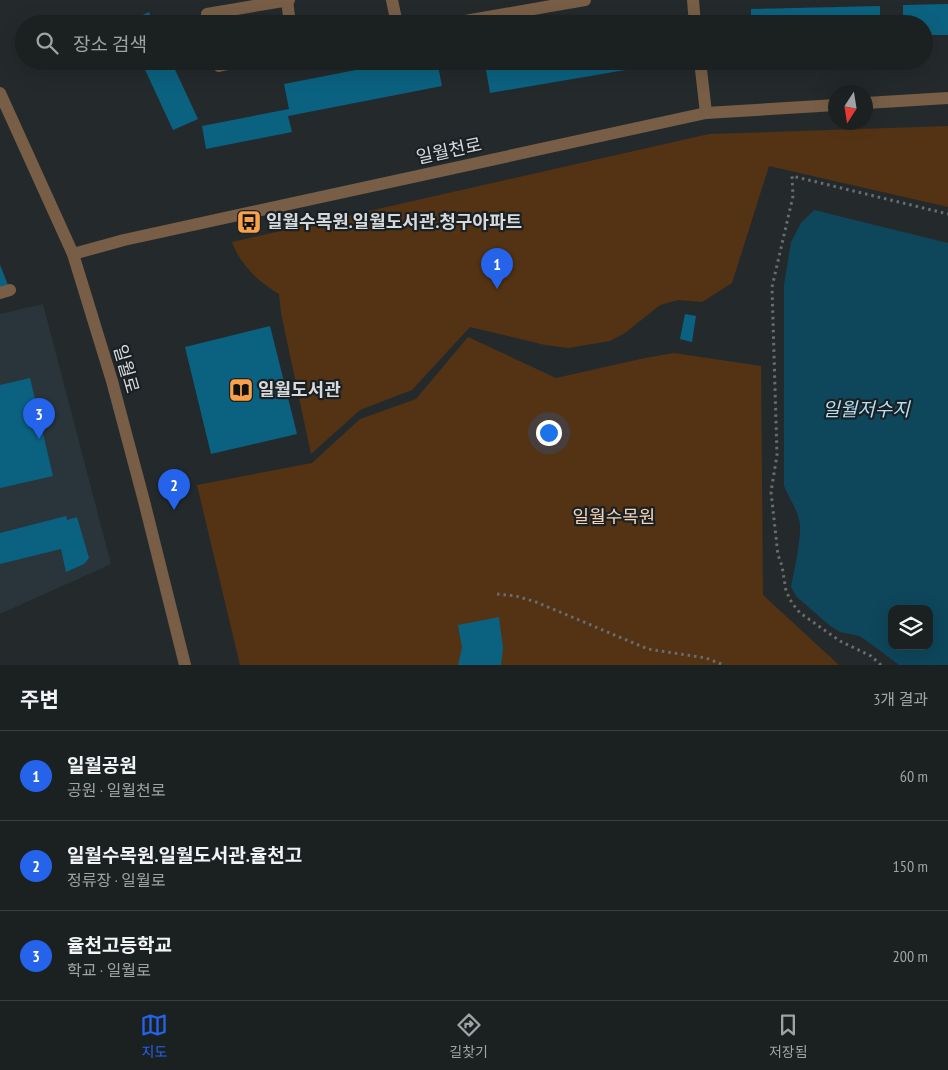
<!DOCTYPE html>
<html lang="ko">
<meta charset="utf-8">
<style>
:root{--surface:#1b2021;--page:#282d2e;--text:#f1f3f6;--muted:#a0a3a5;--line:#393e3f;--accent:#2563eb}
body{margin:0;font-family:"PT Sans Narrow","Noto Sans KR",sans-serif;background:var(--page);color:var(--text)}
.controls{position:absolute;right:15px;bottom:15px;display:grid;overflow:hidden;border-radius:10px;box-shadow:0 5px 20px #0002}
.controls button{width:45px;height:45px;display:grid;place-items:center;padding:0;border:0;border-bottom:1px solid var(--line);background:var(--surface);color:var(--text);font:25px sans-serif}
.compass{position:absolute;left:828px;top:85px;width:45px;height:45px;border-radius:50%;background:var(--surface);box-shadow:0 5px 20px #0002;rotate:192deg}
.you{position:absolute;left:548px;top:432px;width:18px;height:18px;margin:-12px;border:4px solid #fff;border-radius:50%;background:#1a73e8;box-shadow:0 0 0 8px #1a73e833}
.badge{display:grid;place-items:center;width:32px;height:32px;border-radius:50%;background:var(--accent);color:#fff;font-size:16px;font-weight:700}
.pin{position:absolute;translate:-50% -41px;filter:drop-shadow(0 1px 2px #0008)}
.pin::after{content:'';position:absolute;top:26px;width:18px;height:15px;background:inherit;clip-path:polygon(0 0,100% 0,50% 100%)}
.list{margin:0;padding:0;list-style:none}
h2{display:flex;justify-content:space-between;align-items:center;height:65px;margin:0;padding:0 20px;font-size:21px}
h2 small{font-size:16px;font-weight:400;color:var(--muted)}
.list li{display:grid;grid-template-columns:32px 1fr auto;gap:15px;align-items:center;box-sizing:border-box;height:90px;padding:0 20px;border-top:1px solid var(--line)}
.list b{display:block;font-size:19px;white-space:nowrap}
.list p{margin:0;font-size:16px;white-space:nowrap;color:var(--muted)}
.list em{font-size:16px;font-style:normal;color:var(--muted)}
.icon{flex:none;width:28px;height:28px;fill:none;stroke:currentColor;stroke-width:2;stroke-linecap:round;stroke-linejoin:round}
.map{position:relative;flex:none;width:948px;height:665px;overflow:hidden}
.search{position:absolute;background:var(--surface);box-shadow:0 5px 20px #0002;left:15px;right:15px;top:15px;height:55px;display:flex;align-items:center;gap:12px;box-sizing:border-box;padding:0 18px;border-radius:28px;color:var(--muted);font-size:19px}
.sheet{height:335px;background:var(--surface)}
nav{display:flex;justify-content:space-around;align-items:center;box-sizing:border-box;height:70px;border-top:1px solid var(--line);background:var(--surface);font-size:14px;color:var(--muted)}
nav a{display:grid;justify-items:center;gap:2px}
nav .on{color:var(--accent)}
.map>svg:first-child{display:block}
</style>
<div class="map">
<svg width="948" height="665" viewBox="0 0 948 665">
<rect width="100%" height="100%" fill="#242a2c"/>
<polygon fill="#29353a" points="43,304 111,564 0,614 0,314"/>
<g fill="#533313">
<path d="M948 126V207L769 166 732 283 702 302 678 300 660 305 625 333 610 341 568 348 545 345 470 327 412 390 360 410 311 454 281 313 279 294C258 281 241 266 232 242L709 134Z"/>
<polygon points="468,337 556,378 645,358 674,353 761,366 763,595 839,665 240,665 197,485 312,463 360,419 416,399"/>
</g>
<path fill="#0e465b" fill-rule="evenodd" d="M814 210 948 243V665H899L867 641 859 636 840 632 829 625 797 597 791 587C794 572 801 540 800 525 799 512 789 498 784 486V285L791 242 801 223ZM892 609H929V646H892Z"/>
<g fill="#0b6280">
<polygon points="948,4 948,35 924,35 924,24 903,24 903,5"/>
<polygon points="880,6 880,24 751,24 751,9"/>
<polygon points="149,12 154,24 124,24"/>
<polygon points="141,61 171,61 198,119 173,130"/>
<polygon points="402,61 437,61 442,86 288,116 292,132 206,149 202,126 289,109 284,84"/>
<polygon points="501,61 642,61 643,67 490,93 485,64"/>
<polygon points="0,265 8,285 0,288"/>
<polygon points="685,314 696,316 692,342 680,339"/>
<polygon points="270,326 297,434 211,454 185,347"/>
<polygon points="30,378 53,476 0,488 0,385"/>
<polygon points="66,516 67,520 77,517 89,558 84,564 66,572 61,549 0,564 0,533"/>
<polygon points="499,617 503,648 501,665 458,665 462,648 458,625"/>
</g>
<g fill="none" stroke-linecap="round" stroke-linejoin="round">
<g stroke="#686d6f" stroke-width="3" stroke-dasharray="2.5 4" stroke-linecap="butt">
<polyline points="497,594 516,596 536,602 648,649 706,658 724,665"/>
<polyline points="881,665 871,656 840,641 800,613 792,603 786,591 782,566 778,555 771,492 777,455 772,287 793,196 792,176 948,214"/>
</g>
<g stroke="#785e46" stroke-width="12">
<polyline points="287,0 290,24"/>
<polyline points="392,0 397,24"/>
<polyline points="693,0 695,24"/>
<polyline points="209,24 207,14 289,0"/>
<polyline points="448,24 585,0"/>
<polyline points="218,61 219,66 241,61"/>
<polyline points="700,61 706,113"/>
<polyline points="0,93 73,254 112,381 144,501 185,665"/>
<polyline points="866,103 948,98"/>
<polyline points="73,254 124,240 706,113 836,105"/>
<polyline points="0,293 10,290"/>
</g>
</g>
<defs>
<symbol id="bus-square" viewBox="-11 -11 22 22"><rect x="-9" y="-9" width="18" height="18" rx="4" fill="#f8a14a" stroke="#1a2023"/><path d="M-5-6H5V4H4V6H2V4H-2V6H-4V4H-5ZM-3.5-4V0h7V-4ZM-3.5 1.2v1.5H-2V1.2ZM2 1.2v1.5H3.5V1.2Z" fill="#111"/></symbol>
<symbol id="library-square" viewBox="-11 -11 22 22"><rect x="-9" y="-9" width="18" height="18" rx="4" fill="#f8a14a" stroke="#1a2023"/><path d="M-6-4Q-3-5.5-.7-3.5V5Q-3 3-6 4ZM6-4Q3-5.5 .7-3.5V5Q3 3 6 4Z" fill="#111"/></symbol>
</defs>
<g fill-rule="evenodd">
<use href="#bus-square" x="235" y="208" width="28" height="28"/>
<use href="#library-square" x="227" y="376" width="28" height="28"/>
</g>
<g text-anchor="middle" stroke-width="4.5" stroke-linejoin="round" paint-order="stroke">
<g font-size="18" fill="#d6dadc" stroke="#1a2023">
<text transform="translate(449 151) rotate(-12)" y="6">일월천로</text>
<text transform="translate(126 369) rotate(74)" y="6">일월로</text>
</g>
<g font-size="18" font-weight="bold" fill="#d6dadc" stroke="#1a2023" text-anchor="start">
<text x="266" y="228">일월수목원.일월도서관.청구아파트</text>
<text x="258" y="396">일월도서관</text>
</g>
<g font-size="18" fill="#f7d4b6" stroke="#1a2023">
<text x="614" y="523">일월수목원</text>
</g>
<g font-size="19" font-style="italic" fill="#b1dff5" stroke="#1a2023">
<text x="866" y="416">일월저수지</text>
</g>
</g>
</svg>
<div class="controls">
<button><svg class="icon" aria-label="layers" viewBox="0 0 24 24"><path d="M12 4l9 5-9 5-9-5zM3 14l9 5 9-5"/></svg></button>
</div>
<svg class="compass" viewBox="-18 -18 36 36"><path d="M0-13l5 13h-10z" fill="#e53935"/><path d="M0 13l5-13h-10z" fill="#a0a3a5"/></svg>
<div class="you"></div>
<div class="pin badge" style="left:497px;top:289px">1</div>
<div class="pin badge" style="left:174px;top:510px">2</div>
<div class="pin badge" style="left:39px;top:439px">3</div>
<div class="search"><svg class="icon" aria-label="search" viewBox="0 0 24 24"><circle cx="10" cy="10" r="6"/><path d="M15 15l6 6"/></svg>장소 검색</div>
</div>
<section class="sheet">
<h2>주변<small>3개 결과</small></h2>
<ul class="list">
<li><span class="badge">1</span><div><b>일월공원</b><p>공원 · 일월천로</p></div><em>60 m</em></li>
<li><span class="badge">2</span><div><b>일월수목원.일월도서관.율천고</b><p>정류장 · 일월로</p></div><em>150 m</em></li>
<li><span class="badge">3</span><div><b>율천고등학교</b><p>학교 · 일월로</p></div><em>200 m</em></li>
</ul>
</section>
<nav>
<a class="on"><svg class="icon" aria-label="map" viewBox="0 0 24 24"><path d="M3 6l6-2 6 2 6-2v14l-6 2-6-2-6 2zM9 4v14M15 6v14"/></svg>지도</a>
<a><svg class="icon" aria-label="directions" viewBox="0 0 24 24"><path d="M12 3l9 9-9 9-9-9zM9 14v-3h6M13 9l2 2-2 2"/></svg>길찾기</a>
<a><svg class="icon" aria-label="saved" viewBox="0 0 24 24"><path d="M7 4h10v16l-5-4-5 4z"/></svg>저장됨</a>
</nav>
